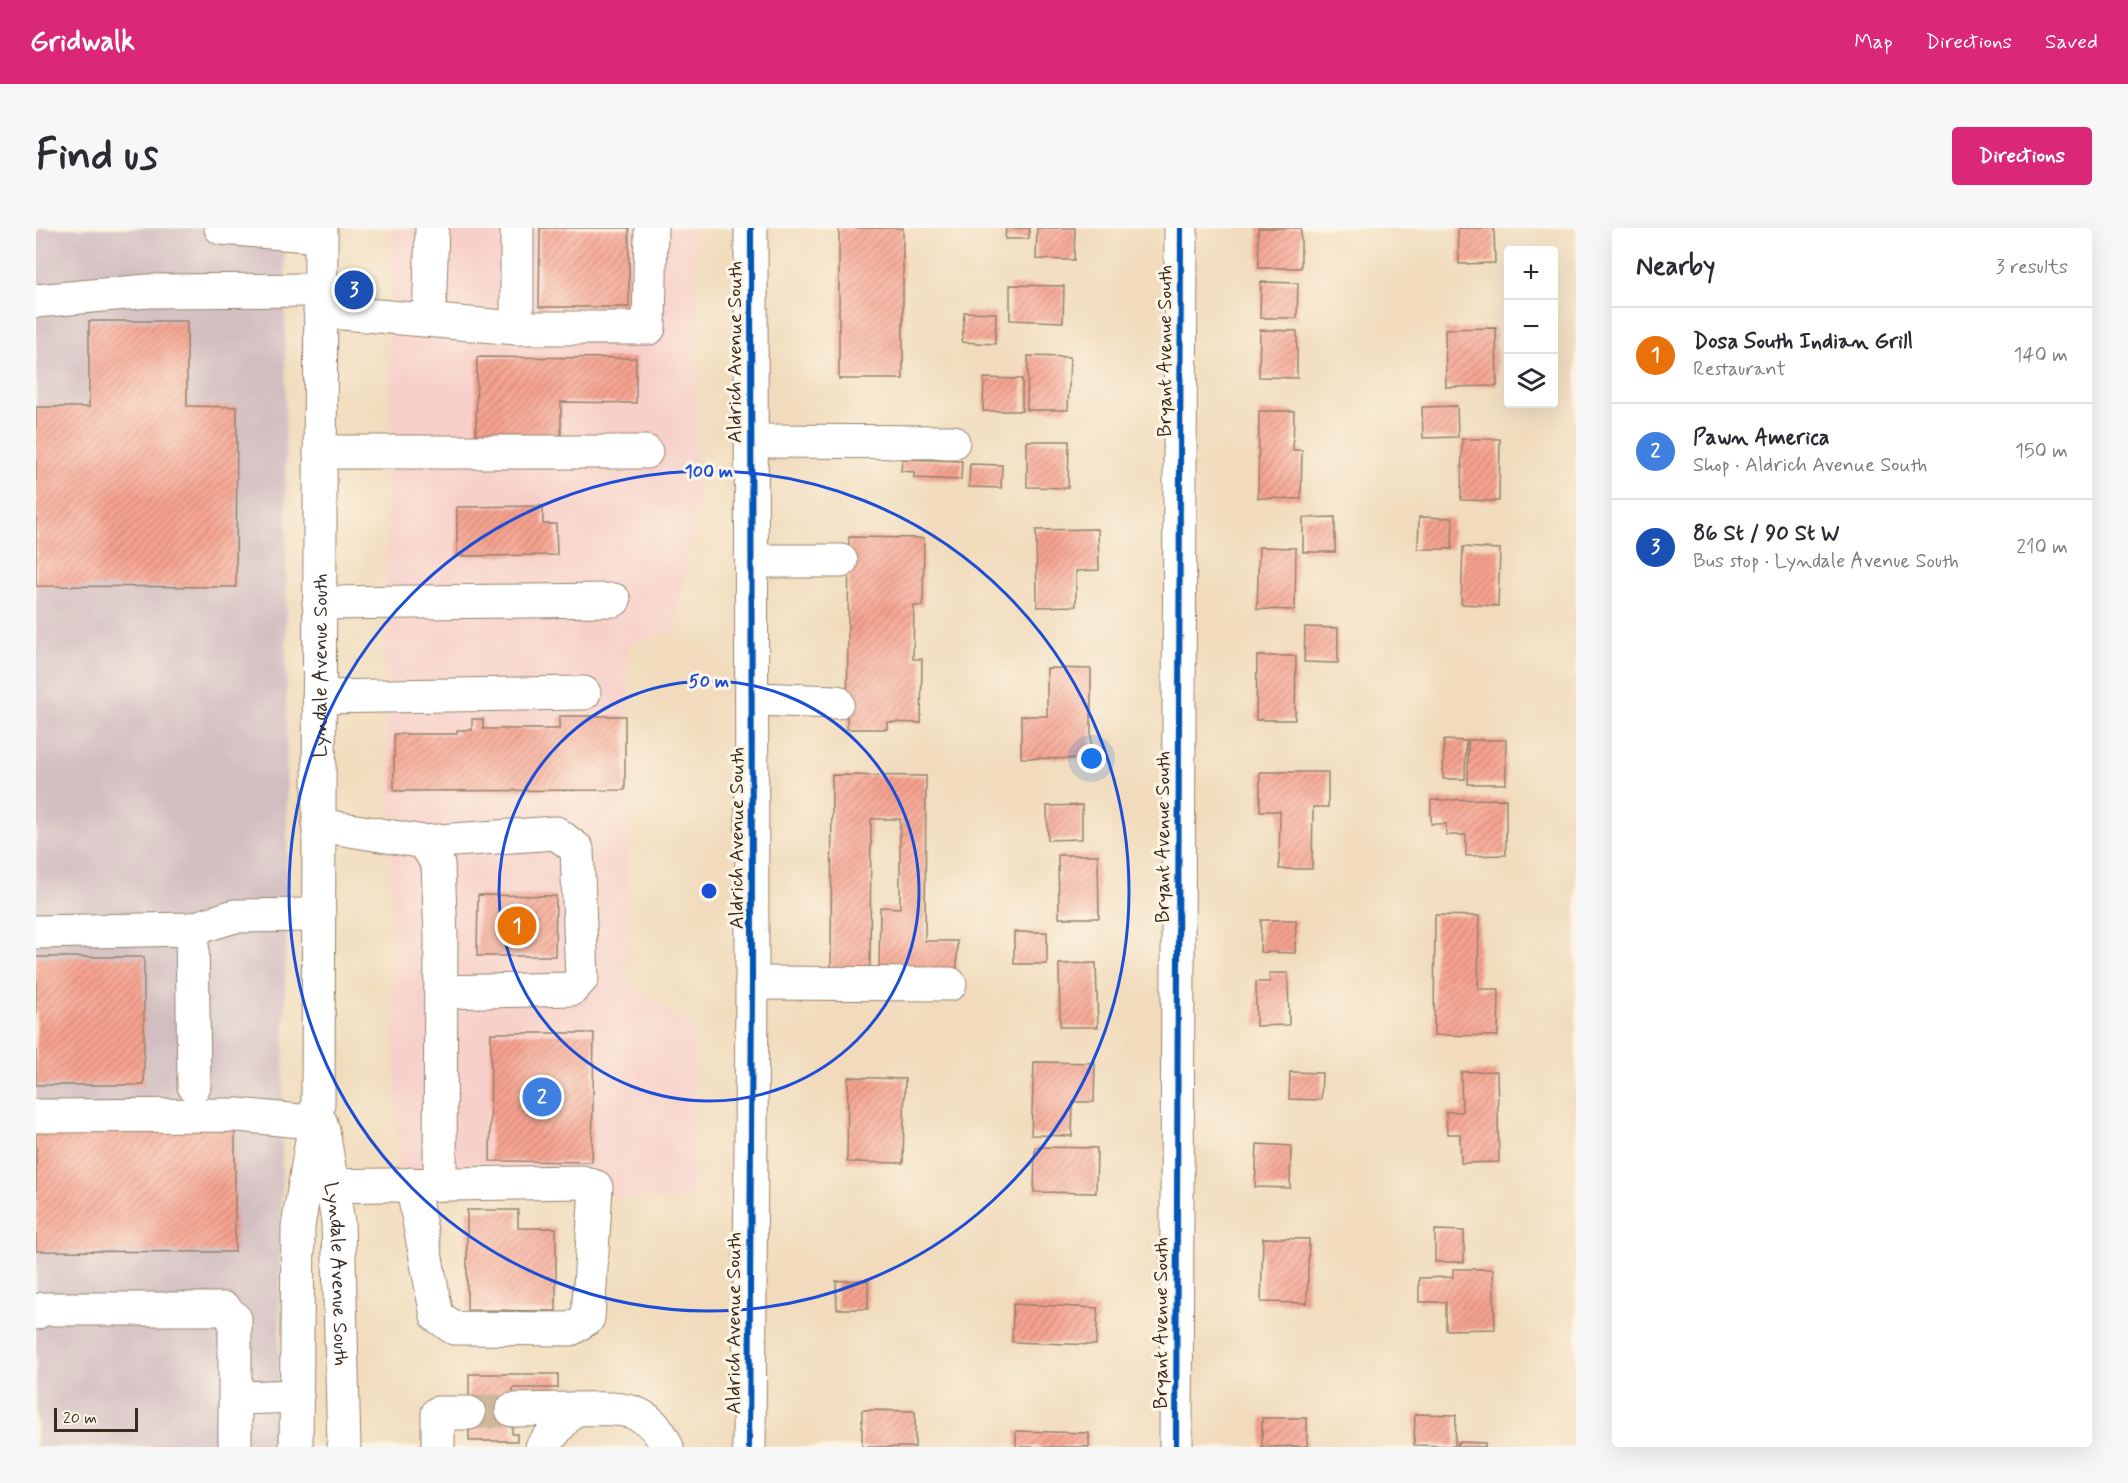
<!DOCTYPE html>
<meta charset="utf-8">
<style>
:root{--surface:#fff;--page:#f7f7f7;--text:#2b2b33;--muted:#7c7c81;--line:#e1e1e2;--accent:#db2777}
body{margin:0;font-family:Mynerve,sans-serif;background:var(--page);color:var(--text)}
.controls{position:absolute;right:18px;top:18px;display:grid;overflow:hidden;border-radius:6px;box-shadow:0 6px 24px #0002}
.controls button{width:54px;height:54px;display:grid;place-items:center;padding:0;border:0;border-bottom:2px solid var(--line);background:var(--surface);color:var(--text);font:30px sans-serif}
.scale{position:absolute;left:18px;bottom:15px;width:84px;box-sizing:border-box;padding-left:6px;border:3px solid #3b2a1e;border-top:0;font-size:16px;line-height:21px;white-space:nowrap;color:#3b2a1e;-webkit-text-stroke:4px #fcf5e5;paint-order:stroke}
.you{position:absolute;left:1056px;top:531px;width:21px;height:21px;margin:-15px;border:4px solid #fff;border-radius:50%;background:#1a73e8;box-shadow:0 0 0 9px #1a73e833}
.badge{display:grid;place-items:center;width:39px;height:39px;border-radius:50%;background:var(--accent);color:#fff;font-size:20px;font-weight:700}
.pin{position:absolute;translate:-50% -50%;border:3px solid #fff;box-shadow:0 2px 6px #0006}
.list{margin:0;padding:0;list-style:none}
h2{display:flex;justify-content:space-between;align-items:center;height:78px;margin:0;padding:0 24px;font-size:26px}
h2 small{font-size:20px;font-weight:400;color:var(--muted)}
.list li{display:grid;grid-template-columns:39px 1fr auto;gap:18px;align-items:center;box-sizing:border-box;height:96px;padding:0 24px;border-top:2px solid var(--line)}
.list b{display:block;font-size:22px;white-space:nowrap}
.list p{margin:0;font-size:20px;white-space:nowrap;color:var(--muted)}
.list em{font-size:20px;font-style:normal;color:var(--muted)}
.icon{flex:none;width:33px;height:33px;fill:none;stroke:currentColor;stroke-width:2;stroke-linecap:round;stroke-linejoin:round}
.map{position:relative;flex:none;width:1540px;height:1219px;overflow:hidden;border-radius:6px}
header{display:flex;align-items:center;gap:36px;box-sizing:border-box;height:84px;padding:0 30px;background:var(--accent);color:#fff}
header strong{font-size:28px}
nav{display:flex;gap:33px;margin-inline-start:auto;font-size:21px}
.intro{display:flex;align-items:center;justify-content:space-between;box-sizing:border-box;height:144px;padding:0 36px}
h1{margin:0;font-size:42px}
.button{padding:15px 27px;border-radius:6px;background:var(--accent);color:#fff;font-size:21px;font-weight:700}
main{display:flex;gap:36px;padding:0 36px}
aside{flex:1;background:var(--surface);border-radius:6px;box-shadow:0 6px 24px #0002}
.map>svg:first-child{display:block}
</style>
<header>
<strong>Gridwalk</strong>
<nav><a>Map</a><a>Directions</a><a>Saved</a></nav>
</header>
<div class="intro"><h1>Find us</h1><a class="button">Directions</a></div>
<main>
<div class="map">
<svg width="1540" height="1219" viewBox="0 0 1540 1219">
<defs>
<pattern id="building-hatch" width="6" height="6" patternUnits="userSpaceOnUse" patternTransform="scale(1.5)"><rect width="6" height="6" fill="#f7a390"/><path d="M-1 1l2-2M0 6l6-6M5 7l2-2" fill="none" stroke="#c98575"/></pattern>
</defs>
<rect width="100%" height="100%" fill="#fcf5e5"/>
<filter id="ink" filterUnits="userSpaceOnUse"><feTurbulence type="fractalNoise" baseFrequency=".0167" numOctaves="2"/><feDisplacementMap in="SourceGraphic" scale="12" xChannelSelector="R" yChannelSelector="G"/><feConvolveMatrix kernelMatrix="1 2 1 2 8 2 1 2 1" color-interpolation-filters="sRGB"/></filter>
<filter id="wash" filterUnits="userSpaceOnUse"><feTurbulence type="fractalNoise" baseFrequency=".008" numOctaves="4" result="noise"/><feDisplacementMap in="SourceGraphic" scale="24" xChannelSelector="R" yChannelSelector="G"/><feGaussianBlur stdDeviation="1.35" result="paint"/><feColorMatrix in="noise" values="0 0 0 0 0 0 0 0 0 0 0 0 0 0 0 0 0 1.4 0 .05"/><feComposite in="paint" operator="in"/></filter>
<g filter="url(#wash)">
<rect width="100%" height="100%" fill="#f1dbbc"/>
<polygon fill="#f7d0c9" points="355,0 659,0 661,278 638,404 593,416 592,592 592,754 659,802 658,970 363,968 349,414"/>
<polygon fill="#d2bec1" points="0,0 249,0 251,666 241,1219 0,1219"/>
<g id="blocks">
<g fill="url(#building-hatch)">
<polygon points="504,0 593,0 593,79 503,79"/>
<rect x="803" y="0" width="64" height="151"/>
<polygon points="970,0 993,0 993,11 969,11"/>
<polygon points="1001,0 1039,0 1038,32 1000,31"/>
<polygon points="1222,0 1265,0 1265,40 1223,40"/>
<polygon points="1422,0 1458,0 1459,35 1423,36"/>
<polygon points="1225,54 1262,55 1261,90 1224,90"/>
<polygon points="974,57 1028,58 1027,94 974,92"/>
<polygon points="928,84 960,85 959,116 926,114"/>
<polygon points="53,93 151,93 151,178 201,179 200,359 0,358 0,179 53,179"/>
<polygon points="1460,100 1461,158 1410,159 1409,101"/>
<polygon points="1224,102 1261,103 1261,150 1223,149"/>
<polygon points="992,128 1034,129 1032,182 991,182"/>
<polygon points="441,129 600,130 600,175 525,174 525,208 440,207"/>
<polygon points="948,150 986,151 986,183 947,183"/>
<polygon points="1421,178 1422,209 1387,210 1386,179"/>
<polygon points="1223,183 1258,183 1257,222 1266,222 1265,271 1222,270"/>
<polygon points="1426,211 1464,211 1463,273 1425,272"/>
<polygon points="991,213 1033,213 1032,260 991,259"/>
<polygon points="866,231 926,233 925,252 878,250 878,244 865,243"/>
<polygon points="934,236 966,237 965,260 933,259"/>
<polygon points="507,278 507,296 520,296 521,327 421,328 421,279"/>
<polygon points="1299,289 1299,324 1267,324 1267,290"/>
<polygon points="1383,289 1417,290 1416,321 1382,321"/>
<polygon points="1062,301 1063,342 1040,343 1040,378 1001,379 1000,302"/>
<polygon points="813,309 888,310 887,378 878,378 877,431 886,431 885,495 851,494 851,501 811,501"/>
<polygon points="1223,319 1260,320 1259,382 1221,381"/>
<polygon points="1427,319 1464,321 1462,378 1425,376"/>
<polygon points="1269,399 1302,400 1302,435 1268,434"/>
<polygon points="1221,428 1260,428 1259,492 1220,492"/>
<polygon points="1011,440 1055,441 1055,531 985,530 985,488 1011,488"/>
<polygon points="523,488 589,488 589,562 358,563 358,506 421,506 421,502 436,502 436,491 447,491 447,501 523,501"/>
<polygon points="1408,512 1430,513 1429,551 1407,551"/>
<rect x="1432" y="512" width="38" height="44"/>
<polygon points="1224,544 1292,544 1292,579 1277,579 1276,641 1243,641 1244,583 1224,583"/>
<polygon points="796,547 890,548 889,713 921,713 921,745 843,744 844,679 864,680 864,591 835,591 834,742 795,742"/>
<polygon points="1470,571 1470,627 1430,628 1430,607 1410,607 1410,596 1395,596 1395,572"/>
<polygon points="1046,577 1046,611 1012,612 1011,578"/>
<polygon points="1022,627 1062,627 1063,690 1023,690"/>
<polygon points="442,667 520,668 519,728 441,728"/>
<polygon points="1399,687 1443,688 1442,761 1463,761 1462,808 1398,807"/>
<polygon points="1225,692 1260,692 1259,725 1224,724"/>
<rect x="978" y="704" width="33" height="32"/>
<rect x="0" y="729" width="108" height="128"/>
<polygon points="1060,735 1062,799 1024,799 1023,736"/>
<polygon points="1233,745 1252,745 1253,797 1220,798 1220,754 1234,754"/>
<polygon points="455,805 558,805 556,934 454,933"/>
<polygon points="998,834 1059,835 1058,874 1037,874 1036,908 995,907"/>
<polygon points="1461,843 1463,934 1425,935 1424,906 1411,906 1410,884 1426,884 1425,844"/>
<polygon points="1254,844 1286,845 1285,872 1253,871"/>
<polygon points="812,849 869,851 867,935 811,934"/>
<polygon points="0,895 199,896 199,1024 0,1023"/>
<polygon points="1221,916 1255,918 1254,960 1219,959"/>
<polygon points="999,919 1061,920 1060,965 998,964"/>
<polygon points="431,982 482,982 482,1000 520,1000 520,1083 431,1082"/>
<polygon points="1399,1002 1428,1003 1428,1034 1399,1034"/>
<polygon points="1227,1010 1273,1011 1271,1075 1225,1074"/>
<polygon points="1417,1041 1457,1041 1459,1101 1410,1102 1410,1074 1383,1074 1383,1050 1417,1049"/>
<polygon points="832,1052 832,1081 801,1081 800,1053"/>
<polygon points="977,1076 1062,1080 1060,1117 976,1114"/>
<polygon points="433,1146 522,1146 522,1160 477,1160 476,1206 481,1206 481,1213 433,1213"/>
<polygon points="826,1182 879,1183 879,1219 826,1219"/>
<polygon points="1379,1186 1420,1187 1419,1218 1378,1217"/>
<polygon points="1226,1190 1271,1190 1271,1218 1226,1219"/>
<polygon points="980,1203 1053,1205 1053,1219 980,1219"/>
<polygon points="1422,1214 1449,1215 1449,1219 1421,1219"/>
</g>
</g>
</g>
<g filter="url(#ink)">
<use href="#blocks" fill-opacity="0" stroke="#96826d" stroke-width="1.5"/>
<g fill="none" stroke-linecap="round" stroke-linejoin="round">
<polyline stroke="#cdb89c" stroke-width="33" stroke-dasharray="33 16" stroke-linecap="butt" points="433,1185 476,1182"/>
<defs>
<g id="minor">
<polyline points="185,0 285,8"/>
<polyline points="481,0 481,100"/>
<polyline points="0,73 112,63 285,62"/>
<polyline points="284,83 481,100 613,100 615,0"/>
<polyline points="393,91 396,0"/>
<polyline points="715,213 917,214"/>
<polyline points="284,224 610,224"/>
<polyline points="716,333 805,333"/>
<polyline points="283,375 578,372"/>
<polyline points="283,469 548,465"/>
<polyline points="716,471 801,474"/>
<polyline points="283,597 388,614 402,636 405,709 404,956"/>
<polyline points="388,614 520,605 541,621 546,750 536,761 405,764"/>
<polyline points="156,701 158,858"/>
<polyline points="0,704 156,701 199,688 283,687"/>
<polyline points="716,755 914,756"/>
<polyline points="0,888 202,887 285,895"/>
<path d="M296 958C379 956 462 955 546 954L560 959 552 1090 535 1101 418 1100 401 1088 376 956"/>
<polyline points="0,1085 7,1081 189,1081 199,1091 199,1219"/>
<polyline points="200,1170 261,1168"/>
<polyline points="476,1182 537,1181"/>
<polyline points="402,1219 402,1185 433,1185"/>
<path d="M506 1219 537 1181C578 1181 612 1174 631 1219"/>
<polyline points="713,1219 716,755 715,0"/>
<polyline points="1140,1219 1145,0"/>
</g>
<g id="major">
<path id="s1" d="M287 903 302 994 308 1219"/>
<path id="s2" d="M260 1219 262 999 282 875 285 0"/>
</g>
</defs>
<use href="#minor" stroke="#96826d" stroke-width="35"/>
<use href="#major" stroke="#96826d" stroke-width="35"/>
<use href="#minor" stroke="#fff" stroke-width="33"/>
<use href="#major" stroke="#fff" stroke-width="33"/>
<defs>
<g id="cycleway">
<polyline points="713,1219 716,755 715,0"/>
<polyline points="1140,1219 1145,0"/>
</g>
</defs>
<use href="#cycleway" stroke="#fcf5e5" stroke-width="10"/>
<use href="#cycleway" stroke="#0057b8" stroke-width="6"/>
</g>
</g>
<g fill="none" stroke="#1d4ed8" stroke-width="3">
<circle cx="673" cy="663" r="210"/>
<circle cx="673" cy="663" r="420"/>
</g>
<g text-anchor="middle" stroke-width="6" stroke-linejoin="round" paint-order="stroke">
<g font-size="20" fill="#3b2a1e" stroke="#fcf5e5">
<text transform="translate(1128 123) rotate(-90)" y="7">Bryant Avenue South</text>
<text transform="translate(698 124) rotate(-90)" y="7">Aldrich Avenue South</text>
<text dy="7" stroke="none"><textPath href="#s2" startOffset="783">Lyndale Avenue South</textPath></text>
<text transform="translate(1126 609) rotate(-90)" y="7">Bryant Avenue South</text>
<text transform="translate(700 610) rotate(-90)" y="7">Aldrich Avenue South</text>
<text dy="7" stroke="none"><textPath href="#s1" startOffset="144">Lyndale Avenue South</textPath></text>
<text transform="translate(697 1095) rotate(-90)" y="7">Aldrich Avenue South</text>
<text transform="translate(1124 1095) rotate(-90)" y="7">Bryant Avenue South</text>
</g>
</g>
<circle cx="673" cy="663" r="9" fill="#1d4ed8" stroke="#fcf5e5" stroke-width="3"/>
<g font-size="18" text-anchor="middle" font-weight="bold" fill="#1d4ed8" stroke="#fcf5e5" stroke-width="6" stroke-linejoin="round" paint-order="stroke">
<text x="673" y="249">100 m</text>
<text x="673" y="459">50 m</text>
</g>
</svg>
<div class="controls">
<button>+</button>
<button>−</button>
<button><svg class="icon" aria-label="layers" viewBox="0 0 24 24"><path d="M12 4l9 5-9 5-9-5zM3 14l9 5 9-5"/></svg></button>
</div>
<div class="scale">20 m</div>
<div class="you"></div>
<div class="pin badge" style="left:481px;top:698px;background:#e8710a">1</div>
<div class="pin badge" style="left:506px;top:869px;background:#3f7fe0">2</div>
<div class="pin badge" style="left:318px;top:62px;background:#1a4fb4">3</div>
</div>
<aside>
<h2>Nearby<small>3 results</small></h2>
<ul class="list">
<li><span class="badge" style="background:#e8710a">1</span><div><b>Dosa South Indian Grill</b><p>Restaurant</p></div><em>140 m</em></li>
<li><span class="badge" style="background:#3f7fe0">2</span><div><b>Pawn America</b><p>Shop · Aldrich Avenue South</p></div><em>150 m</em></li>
<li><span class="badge" style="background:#1a4fb4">3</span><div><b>86 St / 90 St W</b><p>Bus stop · Lyndale Avenue South</p></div><em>210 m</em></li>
</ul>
</aside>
</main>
